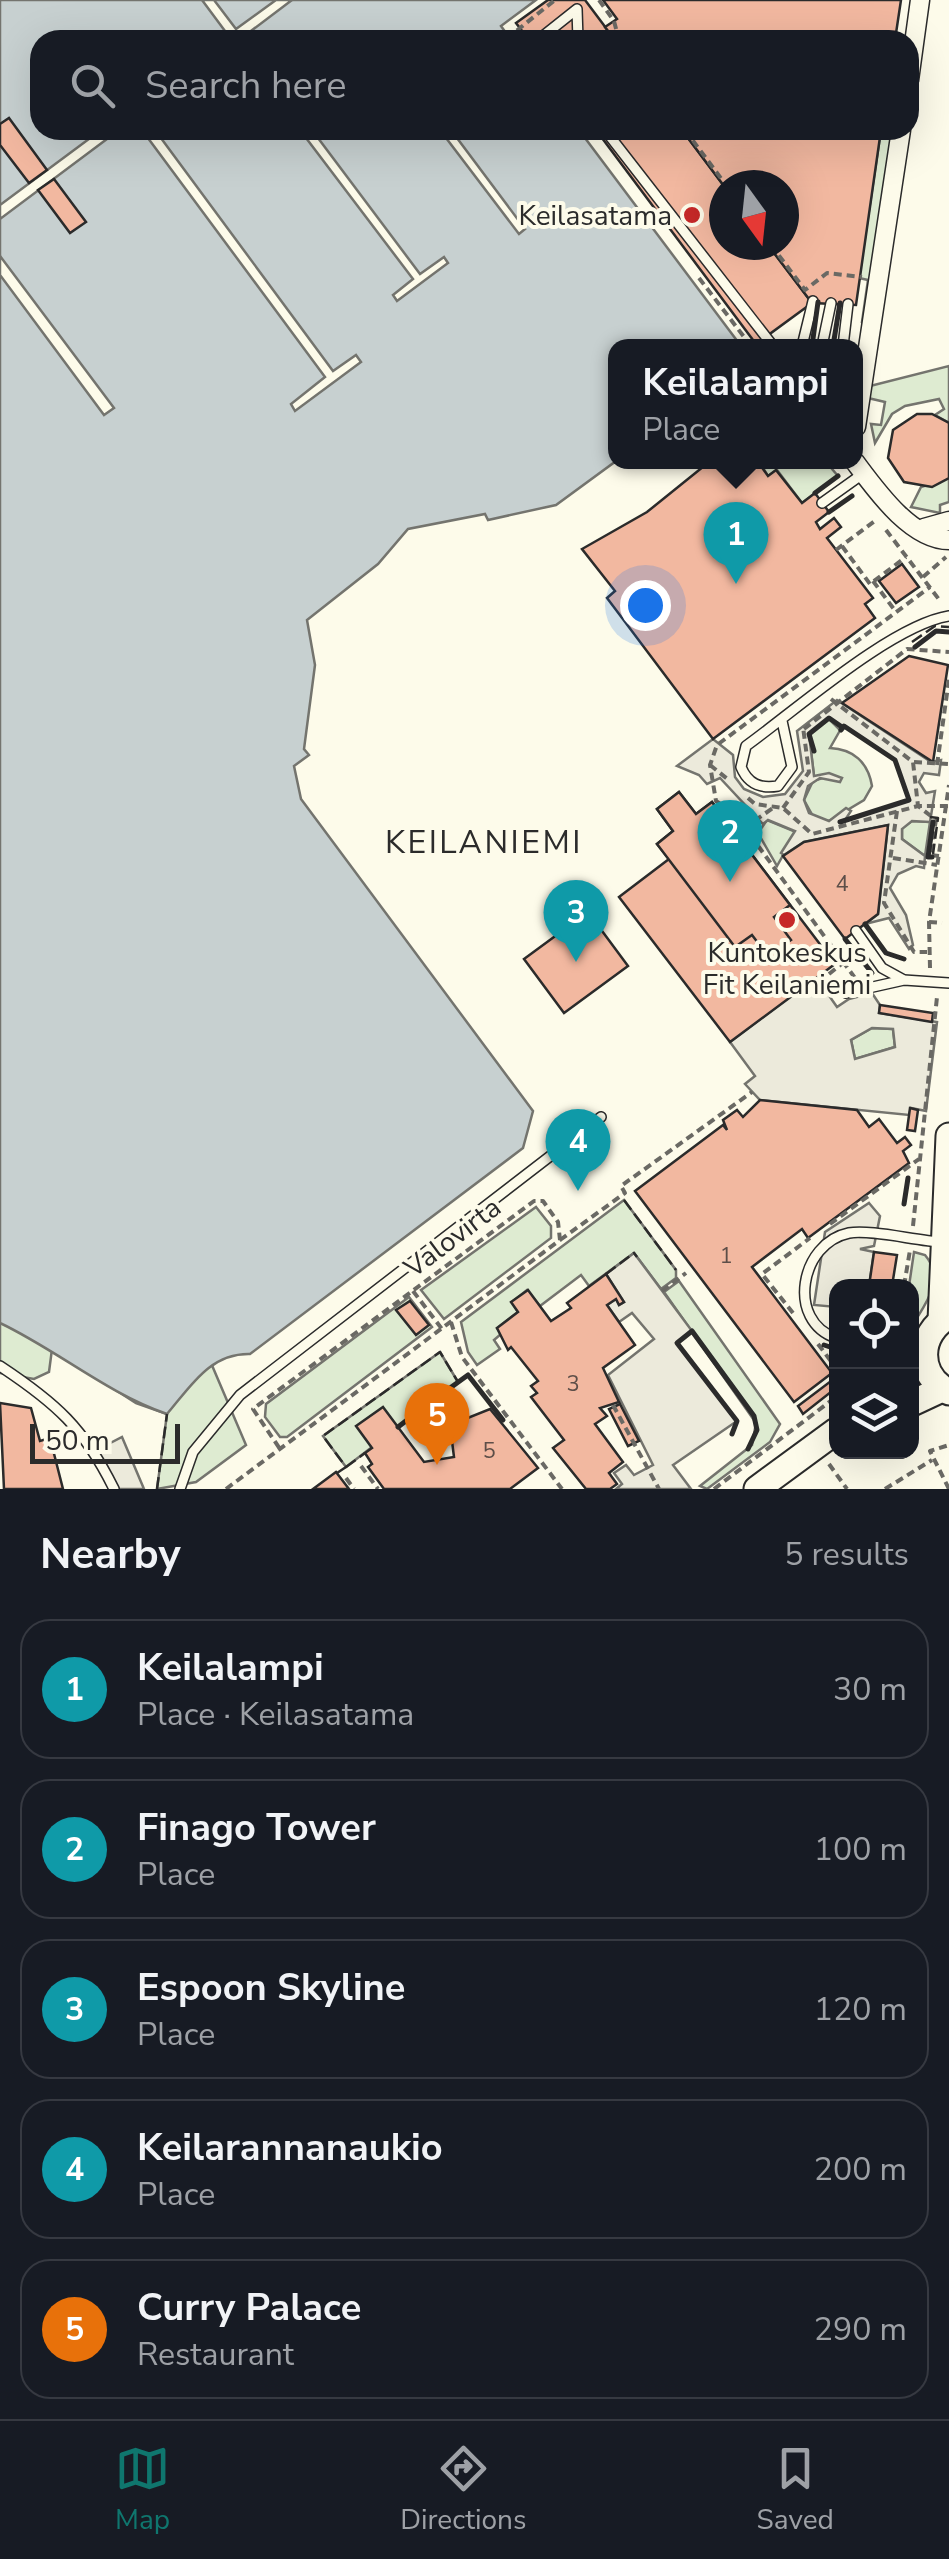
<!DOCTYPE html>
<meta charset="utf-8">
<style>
:root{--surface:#171b24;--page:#242831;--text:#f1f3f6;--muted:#9ea1a6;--line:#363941;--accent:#0f766e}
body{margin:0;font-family:"Nunito Sans",sans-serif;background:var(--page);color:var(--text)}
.controls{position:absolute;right:30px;bottom:30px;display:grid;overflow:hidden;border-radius:20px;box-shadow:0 10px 40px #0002}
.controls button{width:90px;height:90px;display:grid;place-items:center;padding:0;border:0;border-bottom:2px solid var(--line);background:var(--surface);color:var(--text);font:50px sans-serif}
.compass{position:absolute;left:709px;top:170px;width:90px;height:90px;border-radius:50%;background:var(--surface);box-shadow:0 10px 40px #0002;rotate:165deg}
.scale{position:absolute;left:30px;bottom:25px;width:150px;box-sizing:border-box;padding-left:10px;border:5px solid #2b2b2b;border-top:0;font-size:28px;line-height:35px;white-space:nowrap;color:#2b2b2b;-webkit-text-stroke:8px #fdfbea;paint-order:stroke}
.you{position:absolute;left:645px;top:605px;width:35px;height:35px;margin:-25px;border:8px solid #fff;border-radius:50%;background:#1a73e8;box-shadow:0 0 0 15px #1a73e833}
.badge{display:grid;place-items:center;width:65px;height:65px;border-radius:50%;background:var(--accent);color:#fff;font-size:32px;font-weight:700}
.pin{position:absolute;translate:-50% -82px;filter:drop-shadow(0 2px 5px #0008)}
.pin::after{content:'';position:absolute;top:52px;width:35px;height:30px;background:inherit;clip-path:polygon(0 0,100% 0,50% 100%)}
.popup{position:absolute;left:608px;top:339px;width:255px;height:130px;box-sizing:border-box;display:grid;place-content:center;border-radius:20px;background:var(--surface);filter:drop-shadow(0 2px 8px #0005);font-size:32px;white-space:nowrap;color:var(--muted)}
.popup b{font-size:38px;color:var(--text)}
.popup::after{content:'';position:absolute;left:50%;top:100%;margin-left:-20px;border:20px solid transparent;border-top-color:var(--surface)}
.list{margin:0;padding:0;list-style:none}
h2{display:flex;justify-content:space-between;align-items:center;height:130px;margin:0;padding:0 40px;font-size:42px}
h2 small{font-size:32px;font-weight:400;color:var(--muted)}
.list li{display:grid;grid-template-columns:65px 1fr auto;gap:30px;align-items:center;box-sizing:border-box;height:140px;margin:0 20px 20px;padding:0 20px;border:2px solid var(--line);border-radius:30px}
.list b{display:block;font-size:38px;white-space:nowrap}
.list p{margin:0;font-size:32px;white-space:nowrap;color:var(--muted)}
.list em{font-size:32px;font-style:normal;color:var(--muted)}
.icon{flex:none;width:55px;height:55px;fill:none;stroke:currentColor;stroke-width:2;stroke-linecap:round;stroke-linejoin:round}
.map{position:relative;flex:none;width:949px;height:1489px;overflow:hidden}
.search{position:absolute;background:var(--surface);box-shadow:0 10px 40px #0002;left:30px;right:30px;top:30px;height:110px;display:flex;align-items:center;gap:25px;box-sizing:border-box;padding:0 35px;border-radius:30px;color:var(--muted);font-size:38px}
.sheet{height:930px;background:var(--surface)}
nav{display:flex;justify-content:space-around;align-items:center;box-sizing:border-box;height:140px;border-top:2px solid var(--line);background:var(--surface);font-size:28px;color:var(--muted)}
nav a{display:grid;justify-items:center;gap:5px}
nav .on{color:var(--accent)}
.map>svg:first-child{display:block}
</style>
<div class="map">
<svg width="949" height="1489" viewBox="0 0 949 1489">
<rect width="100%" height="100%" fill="#fdfbea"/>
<g fill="#deebd1" stroke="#74746e" stroke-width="2.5">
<polygon points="881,130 894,130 866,323 862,322 868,280 859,278"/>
<polygon points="949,366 949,423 935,415 944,409 939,399 905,406 892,414 875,443 871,424 881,425 885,402 868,398 870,386"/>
<polygon points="771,462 826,462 838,476 802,503 777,470 768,476 763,468"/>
<polygon points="949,478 949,502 940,505 940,513 911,507 921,487"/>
<path d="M829 718 842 727 830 748C853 749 868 762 872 786L864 800 829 821 814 818 804 800 813 781 826 777 839 781 841 778 814 776 809 734Z"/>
<polygon points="767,820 796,832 777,866 758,833"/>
<polygon points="912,821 930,822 925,856 902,839 902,828"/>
<polygon points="872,1028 893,1029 895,1047 855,1059 851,1040"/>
<polygon points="624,1200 676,1270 676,1278 661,1289 634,1253 589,1286 581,1275 540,1306 527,1290 512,1302 518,1312 497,1328 501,1334 494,1340 500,1349 477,1365 468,1352 461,1322"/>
<polygon points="536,1207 551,1226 551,1238 444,1319 421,1290"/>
<path d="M914 1252 925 1255C946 1280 925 1304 912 1326L909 1286Z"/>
<polygon points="0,1271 211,1363 246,1445 196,1482 157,1489 167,1414 136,1403 52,1349 49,1372 34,1379 0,1373"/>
<polygon points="679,1281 780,1424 770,1442 707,1489 700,1486 752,1445 756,1423 664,1292"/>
<polygon points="409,1297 432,1327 287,1437 280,1437 265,1417 266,1404"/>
<polygon points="440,1352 458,1382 439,1396 435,1391 426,1397 428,1404 346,1467 323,1436"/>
</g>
<g fill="#eceadb" stroke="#74746e" stroke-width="2.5" fill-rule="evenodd">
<path d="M837 700 931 762 941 760 939 775 924 773 919 782 926 793 935 791 930 822 912 821 902 829V839L925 856 924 868 916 866 898 874 890 888 906 915 913 945 909 949 889 918 865 924 878 914 888 825 804 842 784 855 781 853 795 831 768 820 763 824 720 778 707 784 699 775 677 766 713 739 733 755 735 777 744 789 763 797 785 794 803 771 797 731ZM829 719 840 730 845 726 895 760 909 800 845 820 851 811 846 808 829 821 809 813 804 800 808 786 820 778 840 782 842 778 829 773 814 776 809 734Z"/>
<path d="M816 977 837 1007 849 999 872 993 880 1005 879 1013 937 1022 926 1111 911 1108 909 1115 760 1100 745 1084 755 1076 730 1042ZM872 1028 893 1029 895 1047 855 1059 851 1040Z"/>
<polygon points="869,1203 880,1216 874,1246 860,1249 874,1252 869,1286 836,1286 836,1307 814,1305 825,1232"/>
<polygon points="634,1253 692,1331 677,1343 737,1421 673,1465 691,1489 616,1489 622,1484 614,1473 626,1465 634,1475 653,1465 608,1375 654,1339 632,1313 619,1322 607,1305 616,1299 619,1305 624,1302 606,1274"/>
<polygon points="122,1437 144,1489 114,1489 95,1451"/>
</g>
<path fill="#c7d0d0" stroke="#74746e" stroke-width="2.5" d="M0 0H536L501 26 511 40H40V130H579L741 346H616V461L556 505 488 520 485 514 408 529 378 564 307 620 315 665 304 749 309 755 294 766 301 799 533 1111 523 1148 250 1354C210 1353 191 1386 167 1414 108 1394 57 1350 0 1323Z"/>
<g fill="#fdfbea" stroke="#74746e" stroke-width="2.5">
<polygon points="202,0 214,0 236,29 276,0 292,0 243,37 245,40 222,40 228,35"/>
<polygon points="101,130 119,130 0,219 0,205"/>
<polygon points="142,130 155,130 333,371 356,355 361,362 295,411 291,404 325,377"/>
<polygon points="300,130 312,130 420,274 444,257 448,263 397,301 393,295 413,279"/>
<polygon points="440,130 451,130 525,229 519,234"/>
<polygon points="0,256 114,408 104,415 0,275"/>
</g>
<g fill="#f2b8a0" stroke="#2b2b2b" stroke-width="2.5">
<polygon points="548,0 585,0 615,40 529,40 516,23"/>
<polygon points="603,0 901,0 895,40 615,40 605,27 617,19"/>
<polygon points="9,118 47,170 29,183 0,145 0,124"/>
<polygon points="596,130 682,130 724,186 724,245 768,245 812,303 756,344"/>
<polygon points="682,130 881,130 856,305 812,303 768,245 784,245 784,185 724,186"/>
<polygon points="54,179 86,222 70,233 38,190"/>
<polygon points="917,414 932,414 949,423 949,478 932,487 904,482 888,458 893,430"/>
<polygon points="709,462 758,462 768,476 776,470 802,503 815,493 829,512 816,522 820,529 834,518 841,527 827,538 873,598 865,604 875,618 713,739 607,598 615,591 582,549 647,512"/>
<polygon points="902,564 919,587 896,603 879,581"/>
<polygon points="909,656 948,665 933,762 842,703"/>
<polygon points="679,792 696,814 712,802 835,964 730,1042 619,897 669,859 657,844 673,831 657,809"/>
<polygon points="679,792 696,814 712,802 790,905 774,917 791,940 768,956 752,935 735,947 657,844 673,831 657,809"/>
<polygon points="888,825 878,914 845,939 783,856 804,842"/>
<polygon points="588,912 628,966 564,1013 524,959"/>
<polygon points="880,1005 933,1013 932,1022 879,1013"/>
<polygon points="760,1100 857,1110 869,1127 879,1119 897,1143 905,1137 911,1145 903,1151 909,1163 808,1238 802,1229 752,1267 832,1373 794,1402 635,1191 723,1125 727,1130 723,1120 737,1110 743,1117"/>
<polygon points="910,1108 918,1110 915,1131 907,1130"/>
<polygon points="874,1252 897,1255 892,1286 869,1286"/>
<polygon points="606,1274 624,1302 619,1305 616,1299 607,1305 635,1345 603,1368 619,1402 600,1408 607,1416 595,1424 623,1462 609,1473 617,1484 610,1489 586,1489 553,1448 564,1440 531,1397 537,1393 531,1386 538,1381 511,1347 508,1350 497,1328 518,1312 511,1302 528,1290 551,1321 571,1308 567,1303"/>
<polygon points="410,1301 429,1325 416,1335 396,1310"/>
<polygon points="835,1378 836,1388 803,1414 798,1406"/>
<polygon points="0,1403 31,1408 40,1441 50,1438 63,1489 4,1489"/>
<polygon points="620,1404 639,1441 628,1446 609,1409"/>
<polygon points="383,1407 424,1462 454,1457 450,1425 490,1409 538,1468 510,1489 384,1489 368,1467 372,1464 365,1453 372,1448 356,1426"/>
<polygon points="336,1472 349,1489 313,1489"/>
</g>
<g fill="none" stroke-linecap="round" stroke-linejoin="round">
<defs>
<g id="lane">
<polyline points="538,40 577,9 578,40"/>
<polyline points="605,130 773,346"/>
<polyline points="802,346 813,301"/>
<polyline points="822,346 831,303"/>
<polyline points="843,346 848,304"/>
<polyline points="822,503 864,473"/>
<path d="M782 721 792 767 778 786C760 789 748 784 741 767L746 746C796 710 892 625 949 616"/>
<polyline points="856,931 882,968 902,979"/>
<polyline points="846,993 904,980 949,983"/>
<path d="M836 1338C786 1321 800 1243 849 1233 870 1229 917 1241 942 1242"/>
<path d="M0 1366C56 1403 84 1428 114 1489"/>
<polyline points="180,1489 193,1452 240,1395 601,1117"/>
</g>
<g id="street">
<polyline points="909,80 920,0"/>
<polyline points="856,427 901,130"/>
<path d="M855 462C876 490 911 540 949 540"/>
<polyline points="924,528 949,521"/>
</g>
<g id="secondary">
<path d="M949 1316C917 1334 916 1375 949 1392"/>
<polyline points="941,1321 949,1136"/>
<polyline points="912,1403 942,1389"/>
<polyline points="757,1489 836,1431"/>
</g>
</defs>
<use href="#lane" stroke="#2b2b2b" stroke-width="12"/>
<use href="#street" stroke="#2b2b2b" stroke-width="21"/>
<use href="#secondary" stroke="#2b2b2b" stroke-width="29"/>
<g stroke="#6a6964" stroke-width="4" stroke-dasharray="8 5" stroke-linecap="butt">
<polyline points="599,0 614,21 619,40"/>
<polyline points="522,40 515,32 555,0"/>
<polyline points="685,130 726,185"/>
<polyline points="771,245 805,290 827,273 862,277"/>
<polyline points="699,278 751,346"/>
<polyline points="886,530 941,602"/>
<polyline points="842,546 870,584 906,557"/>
<polyline points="836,550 876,520"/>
<polyline points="923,577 946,557"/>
<polyline points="873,581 896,612"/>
<polyline points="831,699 913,762 918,806 936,820 930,855 939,856"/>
<polyline points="804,729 907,649 949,652"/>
<polyline points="914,762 949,764"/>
<polyline points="710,765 730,781"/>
<polyline points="937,765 949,679"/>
<polyline points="748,798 755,804 783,808 812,834 918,806 949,806"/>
<polyline points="783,808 809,772 803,727"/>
<polyline points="897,811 884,903 914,952 927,952"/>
<polyline points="744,828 773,808"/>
<polyline points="893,858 937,865"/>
<polyline points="929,922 942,923"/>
<polyline points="930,968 929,922 949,785"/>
<polyline points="829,974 844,962"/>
<polyline points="855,978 734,813 716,801 710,765 717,745 930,587"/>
<polyline points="830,1224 919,1159"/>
<polyline points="913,1226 937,997"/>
<polyline points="560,1240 625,1193 621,1186 752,1092"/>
<polyline points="904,1286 910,1250"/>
<polyline points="413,1291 442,1329"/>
<polyline points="662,1291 686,1273"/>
<polyline points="793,1313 762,1274 810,1238"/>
<polyline points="451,1322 462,1357 562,1489"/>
<polyline points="818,1344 836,1368"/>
<polyline points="613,1405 659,1489"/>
<polyline points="829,1464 847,1489"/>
<polyline points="361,1466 378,1489"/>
<polyline points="346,1478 354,1489"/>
<path d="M226 1489C338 1406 449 1323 560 1240L558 1222 543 1201H534L253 1409 280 1449"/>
<polyline points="714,1489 836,1397"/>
<polyline points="885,1489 932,1460"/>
<polyline points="949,1489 930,1451 949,1445"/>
</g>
<use href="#lane" stroke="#fdfbea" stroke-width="9"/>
<use href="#street" stroke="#fdfbea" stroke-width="18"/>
<use href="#secondary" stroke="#fdfbea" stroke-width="25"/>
<g stroke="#2b2b2b" stroke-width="2.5" stroke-dasharray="12 5" stroke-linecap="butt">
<polyline points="912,642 935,626 949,627"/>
<polyline points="930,817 938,818 933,854"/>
<polyline points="816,977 827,992"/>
<polyline points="624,1200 676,1270"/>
<polyline points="606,1274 634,1253 637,1257"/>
<polyline points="346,1467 365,1453"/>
<polyline points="337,1473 346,1467 323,1436 440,1352 458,1382"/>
<polyline points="157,1489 167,1414"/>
</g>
<g stroke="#2b2b2b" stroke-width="5">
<polyline points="812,346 818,302"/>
<polyline points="833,346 840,303"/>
<polyline points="815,493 838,476"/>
<polyline points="829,512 852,496"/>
<polyline points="915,647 936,631 949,632"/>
<polyline points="814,751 809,734 829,718 842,727"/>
<polyline points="840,822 909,800 895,760 844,726 841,730"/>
<polyline points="932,857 928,857 933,822"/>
<polyline points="865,924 886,953 904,959"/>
<polyline points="845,939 872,973"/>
<polyline points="904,1204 908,1178"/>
<polyline points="832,1325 836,1327"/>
<polyline points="824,1345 836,1349"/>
<polyline points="398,1427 428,1404 426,1398 435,1391 439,1396 468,1375 503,1420"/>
<polyline points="732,1434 737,1421 677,1343 692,1331 754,1416 757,1430 748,1449"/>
</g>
</g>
<g fill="#c62828" stroke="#fdfbea" stroke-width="4">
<circle cx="692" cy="215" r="10"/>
<circle cx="787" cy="920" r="10"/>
</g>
<g text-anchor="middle" stroke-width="8" stroke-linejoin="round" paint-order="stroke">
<g font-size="22" fill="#5d4e48">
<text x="842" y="891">4</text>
<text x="726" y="1263">1</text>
<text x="573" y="1391">3</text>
<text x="489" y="1458">5</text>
</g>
<g font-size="28" fill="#2b2b2b" stroke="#fdfbea" text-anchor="end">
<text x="672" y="225">Keilasatama</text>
<text x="787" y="962" text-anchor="middle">Kuntokeskus<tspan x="787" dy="32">Fit Keilaniemi</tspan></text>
</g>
<g font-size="28" fill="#2b2b2b" stroke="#fdfbea">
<text transform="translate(452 1237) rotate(-37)" y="10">Valovirta</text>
</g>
<g font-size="32" letter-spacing="2.5" fill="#2b2b2b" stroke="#fdfbea">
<text x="484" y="853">KEILANIEMI</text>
</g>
</g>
</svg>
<div class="controls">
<button><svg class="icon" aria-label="locate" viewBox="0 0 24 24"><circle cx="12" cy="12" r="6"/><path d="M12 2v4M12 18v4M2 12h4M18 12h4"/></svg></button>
<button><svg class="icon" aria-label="layers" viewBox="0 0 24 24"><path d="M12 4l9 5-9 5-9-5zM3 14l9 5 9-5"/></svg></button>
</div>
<svg class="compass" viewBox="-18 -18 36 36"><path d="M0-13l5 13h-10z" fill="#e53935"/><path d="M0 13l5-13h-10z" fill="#9ea1a6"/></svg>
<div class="scale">50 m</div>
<div class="you"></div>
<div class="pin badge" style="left:736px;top:584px;background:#0f9aa8">1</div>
<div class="popup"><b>Keilalampi</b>Place</div>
<div class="pin badge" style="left:730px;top:882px;background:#0f9aa8">2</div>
<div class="pin badge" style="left:576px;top:962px;background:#0f9aa8">3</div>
<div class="pin badge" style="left:578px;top:1191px;background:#0f9aa8">4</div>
<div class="pin badge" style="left:437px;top:1465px;background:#e8710a">5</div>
<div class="search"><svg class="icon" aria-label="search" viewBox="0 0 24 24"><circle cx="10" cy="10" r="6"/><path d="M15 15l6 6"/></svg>Search here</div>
</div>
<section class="sheet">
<h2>Nearby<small>5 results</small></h2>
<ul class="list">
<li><span class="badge" style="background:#0f9aa8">1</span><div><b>Keilalampi</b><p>Place · Keilasatama</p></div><em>30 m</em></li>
<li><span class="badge" style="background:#0f9aa8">2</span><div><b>Finago Tower</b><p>Place</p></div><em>100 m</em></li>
<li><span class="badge" style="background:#0f9aa8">3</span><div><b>Espoon Skyline</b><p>Place</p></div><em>120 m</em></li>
<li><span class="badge" style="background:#0f9aa8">4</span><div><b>Keilarannanaukio</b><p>Place</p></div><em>200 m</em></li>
<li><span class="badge" style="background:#e8710a">5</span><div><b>Curry Palace</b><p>Restaurant</p></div><em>290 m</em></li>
</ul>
</section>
<nav>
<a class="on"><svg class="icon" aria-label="map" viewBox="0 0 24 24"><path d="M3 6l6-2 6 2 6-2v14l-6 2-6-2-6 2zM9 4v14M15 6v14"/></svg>Map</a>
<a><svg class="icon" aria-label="directions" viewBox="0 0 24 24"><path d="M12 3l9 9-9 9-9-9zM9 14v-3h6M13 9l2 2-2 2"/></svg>Directions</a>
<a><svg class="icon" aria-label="saved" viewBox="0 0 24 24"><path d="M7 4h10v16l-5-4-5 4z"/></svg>Saved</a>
</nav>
